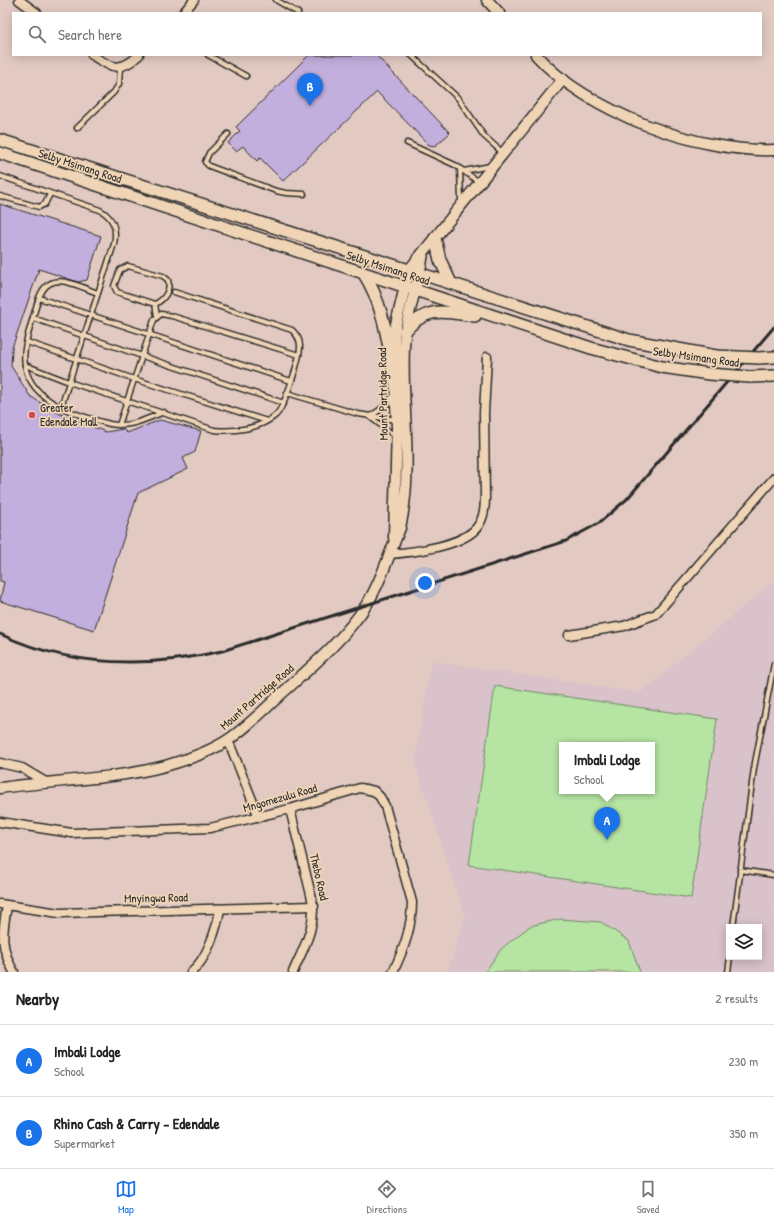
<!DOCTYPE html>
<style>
:root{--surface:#fff;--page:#f6f6f6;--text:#222;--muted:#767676;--line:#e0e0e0;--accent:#1a73e8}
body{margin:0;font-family:"Patrick Hand",sans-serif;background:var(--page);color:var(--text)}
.controls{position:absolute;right:12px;bottom:12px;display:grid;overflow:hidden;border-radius:0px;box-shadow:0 2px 10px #0003}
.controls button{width:36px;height:36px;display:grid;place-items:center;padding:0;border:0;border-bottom:1px solid var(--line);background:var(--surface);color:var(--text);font:20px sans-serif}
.you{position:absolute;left:425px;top:583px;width:14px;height:14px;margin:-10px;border:3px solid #fff;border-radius:50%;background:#1a73e8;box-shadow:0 0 0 6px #1a73e833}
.badge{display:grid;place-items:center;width:26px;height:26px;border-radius:50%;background:var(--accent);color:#fff;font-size:13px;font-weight:700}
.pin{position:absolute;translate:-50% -33px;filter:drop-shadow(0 1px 2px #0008)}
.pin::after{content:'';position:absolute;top:21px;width:14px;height:12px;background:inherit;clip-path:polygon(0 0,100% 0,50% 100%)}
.popup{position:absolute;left:559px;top:742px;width:96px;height:52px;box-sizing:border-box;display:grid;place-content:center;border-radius:0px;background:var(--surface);filter:drop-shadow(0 1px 3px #0005);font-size:13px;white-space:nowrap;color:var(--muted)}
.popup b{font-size:15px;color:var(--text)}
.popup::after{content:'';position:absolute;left:50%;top:100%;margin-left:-8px;border:8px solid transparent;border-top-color:var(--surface)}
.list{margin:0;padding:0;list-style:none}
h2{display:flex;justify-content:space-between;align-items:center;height:52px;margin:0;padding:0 16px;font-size:17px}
h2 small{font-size:13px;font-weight:400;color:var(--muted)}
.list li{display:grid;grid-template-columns:26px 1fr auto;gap:12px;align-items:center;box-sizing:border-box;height:72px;padding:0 16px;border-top:1px solid var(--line)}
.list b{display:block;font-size:15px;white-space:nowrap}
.list p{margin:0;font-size:13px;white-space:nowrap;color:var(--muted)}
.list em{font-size:13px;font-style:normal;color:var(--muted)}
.icon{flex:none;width:22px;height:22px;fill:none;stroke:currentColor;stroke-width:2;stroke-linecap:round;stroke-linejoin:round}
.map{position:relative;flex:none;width:774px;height:972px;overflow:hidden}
.search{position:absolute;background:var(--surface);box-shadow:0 2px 10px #0003;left:12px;right:12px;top:12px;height:44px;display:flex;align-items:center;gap:10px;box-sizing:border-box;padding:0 14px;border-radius:0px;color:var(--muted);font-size:15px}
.sheet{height:196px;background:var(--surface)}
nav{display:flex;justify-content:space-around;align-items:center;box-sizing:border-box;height:56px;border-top:1px solid var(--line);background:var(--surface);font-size:11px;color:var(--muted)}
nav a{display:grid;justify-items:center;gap:2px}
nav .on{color:var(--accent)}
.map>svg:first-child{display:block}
</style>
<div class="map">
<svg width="774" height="972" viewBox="0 0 774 972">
<rect width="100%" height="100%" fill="#e2cac2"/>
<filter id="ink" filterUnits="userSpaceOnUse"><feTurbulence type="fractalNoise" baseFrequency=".025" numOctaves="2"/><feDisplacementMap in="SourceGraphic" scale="8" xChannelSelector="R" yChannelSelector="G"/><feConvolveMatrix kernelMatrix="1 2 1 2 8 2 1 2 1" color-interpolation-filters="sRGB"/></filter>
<g filter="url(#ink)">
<path fill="#d9c2ca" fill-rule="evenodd" d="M774 581V972H448L465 916 415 763 431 661 640 693ZM562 745H652V791H562ZM729 927H759V957H729Z"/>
<g fill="#b5e4a3" stroke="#708867" fill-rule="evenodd">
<path d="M495 686 717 719 691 898 469 865ZM562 745H652V791H562Z"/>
<polygon points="560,919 601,922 629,941 640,972 485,972 501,949 530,926"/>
</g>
<g fill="#c3afde" stroke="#2b2b2b">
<polygon points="309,55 376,55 450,133 435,146 429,145 377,92 283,181 260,158 257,161 243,146 236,151 228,143 240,131 236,127"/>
<polygon points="0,204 101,236 87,280 78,282 39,269 12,348 11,366 30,396 53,411 106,432 123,429 127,433 160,420 201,431 195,452 183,458 188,469 138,493 94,630 0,601 4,582 0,581"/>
</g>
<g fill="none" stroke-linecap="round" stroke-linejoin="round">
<defs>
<g id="service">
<polyline points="276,0 298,13"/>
<polyline points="208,55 246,76"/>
<polyline points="411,55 458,98 484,136 503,153"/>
<polyline points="77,128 114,92 119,84 120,68"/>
<polyline points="228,134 209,153 205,162 209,166 276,191 286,193 304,194"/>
<polyline points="407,143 455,165 479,182"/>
<polyline points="460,168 461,201"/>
<polyline points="464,171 490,166"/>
<path d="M0 176 100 210C114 218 117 229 114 244L61 407"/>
<polyline points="0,196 39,207 45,204 50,194"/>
<path d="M128 266 163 276 168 280C171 290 164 300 155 304L117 292 114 286 120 270Z"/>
<path d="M98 293C85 289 64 277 51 283 39 288 37 306 33 317 29 332 22 350 25 365 31 403 79 416 110 424 130 428 146 419 164 412"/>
<polyline points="39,298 291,381"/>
<polyline points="155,304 157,316"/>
<polyline points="33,318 142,356 284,403"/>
<polyline points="27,342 134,379 267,421"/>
<path d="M25 365 69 382 214 430C234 432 260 429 276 415 285 406 300 359 300 346 300 339 297 335 292 330L174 292"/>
<polyline points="287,393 358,414 396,420"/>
<polyline points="371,416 387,405 393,395"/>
<polyline points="370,417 395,436"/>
<polyline points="119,425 154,320 161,314 172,316 299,355"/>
<polyline points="740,870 774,875"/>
<polyline points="733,927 754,768 774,664"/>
<polyline points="728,972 730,957"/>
</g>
<g id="minor">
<polyline points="19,0 37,13"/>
<polyline points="183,13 194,0"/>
<path d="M92 55C112 69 121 72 139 55"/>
<path d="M390 554C413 552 464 546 478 526 483 519 485 508 485 499L484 413 487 357"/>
<polyline points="569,635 624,626 656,614 774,478"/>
<polyline points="228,740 259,817"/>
<polyline points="0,763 22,768 47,783"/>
<path d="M290 809 312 899C317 926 303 949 293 972"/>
<path d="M0 822 72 833 210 828 290 809 360 788 374 791 380 797 385 806 412 902C412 927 404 949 393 972"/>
<polyline points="0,904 59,913 314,906"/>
<path d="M7 906C2 933 0 948 14 972"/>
<path d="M191 972C207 960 217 928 220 909"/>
</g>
<g id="tertiary">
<polyline points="487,0 499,13"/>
<path d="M536 55C587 112 699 153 774 150"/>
<polyline points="394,538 397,428 394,354 395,328 409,270 563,79"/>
<path d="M0 788C55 780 112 780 165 766 186 760 210 752 228 740 246 728 263 711 279 696 310 668 344 640 367 604 379 585 386 564 394 543 396 538 398 533 400 528 414 466 401 407 404 346 406 313 419 284 423 253"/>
</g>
<g id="secondary">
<polyline points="0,140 629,340 716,356"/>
<polyline points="0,153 591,348 662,367 709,374"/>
<polyline points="435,238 440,260 451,283"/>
<path d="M364 274C384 305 388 344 395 380"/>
<path d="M405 331C428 305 444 312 475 316"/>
<polyline points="759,358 774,357"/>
<polyline points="750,377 774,376"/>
</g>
</defs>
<use href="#service" stroke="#2b2b2b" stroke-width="7"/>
<use href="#minor" stroke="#2b2b2b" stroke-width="11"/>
<use href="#tertiary" stroke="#2b2b2b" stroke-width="13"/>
<use href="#secondary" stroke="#2b2b2b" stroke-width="14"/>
<use href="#service" stroke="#efd5b6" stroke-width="4"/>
<use href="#minor" stroke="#efd5b6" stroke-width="8"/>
<use href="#tertiary" stroke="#efd5b6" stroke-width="10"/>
<use href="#secondary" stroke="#efd5b6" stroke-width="11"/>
<path stroke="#2b2b2b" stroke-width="3" d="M0 634C70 667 148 668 222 651L566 541 599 523 627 499 774 327"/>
<defs>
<g id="secondary-bridge">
<polyline points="716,356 759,358"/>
<polyline points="709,374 750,377"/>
</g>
</defs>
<use href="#secondary-bridge" stroke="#2b2b2b" stroke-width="14" stroke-linecap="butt"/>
<use href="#secondary-bridge" stroke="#efd5b6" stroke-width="11"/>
</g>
</g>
<circle fill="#d1495b" stroke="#efd5b6" stroke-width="1.5" cx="32" cy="415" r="4"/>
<g text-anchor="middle" stroke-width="3.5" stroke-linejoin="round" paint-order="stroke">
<g font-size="12" fill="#2b2b2b" stroke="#efd5b6">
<text transform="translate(80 166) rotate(18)" y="4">Selby Msimang Road</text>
<text transform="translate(388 268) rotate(18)" y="4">Selby Msimang Road</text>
<text transform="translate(696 357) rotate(8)" y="4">Selby Msimang Road</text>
<text transform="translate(383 394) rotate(-91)" y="4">Mount Partridge Road</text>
<text transform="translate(257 697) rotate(-41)" y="4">Mount Partridge Road</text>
<text transform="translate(280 798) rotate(-16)" y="4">Mngomezulu Road</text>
<text transform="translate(319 877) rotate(77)" y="4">Thebo Road</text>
<text transform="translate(156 898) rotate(-1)" y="4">Mnyingwa Road</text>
</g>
<g font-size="12" fill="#2b2b2b" stroke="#efd5b6" text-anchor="start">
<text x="40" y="412">Greater<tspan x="40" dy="14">Edendale Mall</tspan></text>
</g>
</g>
</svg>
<div class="controls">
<button><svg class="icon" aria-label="layers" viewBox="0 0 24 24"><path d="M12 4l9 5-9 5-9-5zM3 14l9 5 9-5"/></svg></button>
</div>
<div class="you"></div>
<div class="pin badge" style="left:607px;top:840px">A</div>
<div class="popup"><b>Imbali Lodge</b>School</div>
<div class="pin badge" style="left:310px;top:106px">B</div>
<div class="search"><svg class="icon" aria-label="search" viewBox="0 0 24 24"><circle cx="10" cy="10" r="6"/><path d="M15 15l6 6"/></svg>Search here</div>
</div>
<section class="sheet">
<h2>Nearby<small>2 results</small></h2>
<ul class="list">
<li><span class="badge">A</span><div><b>Imbali Lodge</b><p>School</p></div><em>230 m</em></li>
<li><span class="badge">B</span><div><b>Rhino Cash &amp; Carry - Edendale</b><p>Supermarket</p></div><em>350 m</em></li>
</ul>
</section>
<nav>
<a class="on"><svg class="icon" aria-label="map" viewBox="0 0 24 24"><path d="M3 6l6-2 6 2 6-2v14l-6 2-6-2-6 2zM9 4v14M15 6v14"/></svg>Map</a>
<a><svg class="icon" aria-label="directions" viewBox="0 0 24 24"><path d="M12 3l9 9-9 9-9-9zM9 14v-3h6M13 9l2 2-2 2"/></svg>Directions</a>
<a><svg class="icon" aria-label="saved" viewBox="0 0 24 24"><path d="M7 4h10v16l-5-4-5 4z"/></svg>Saved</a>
</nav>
